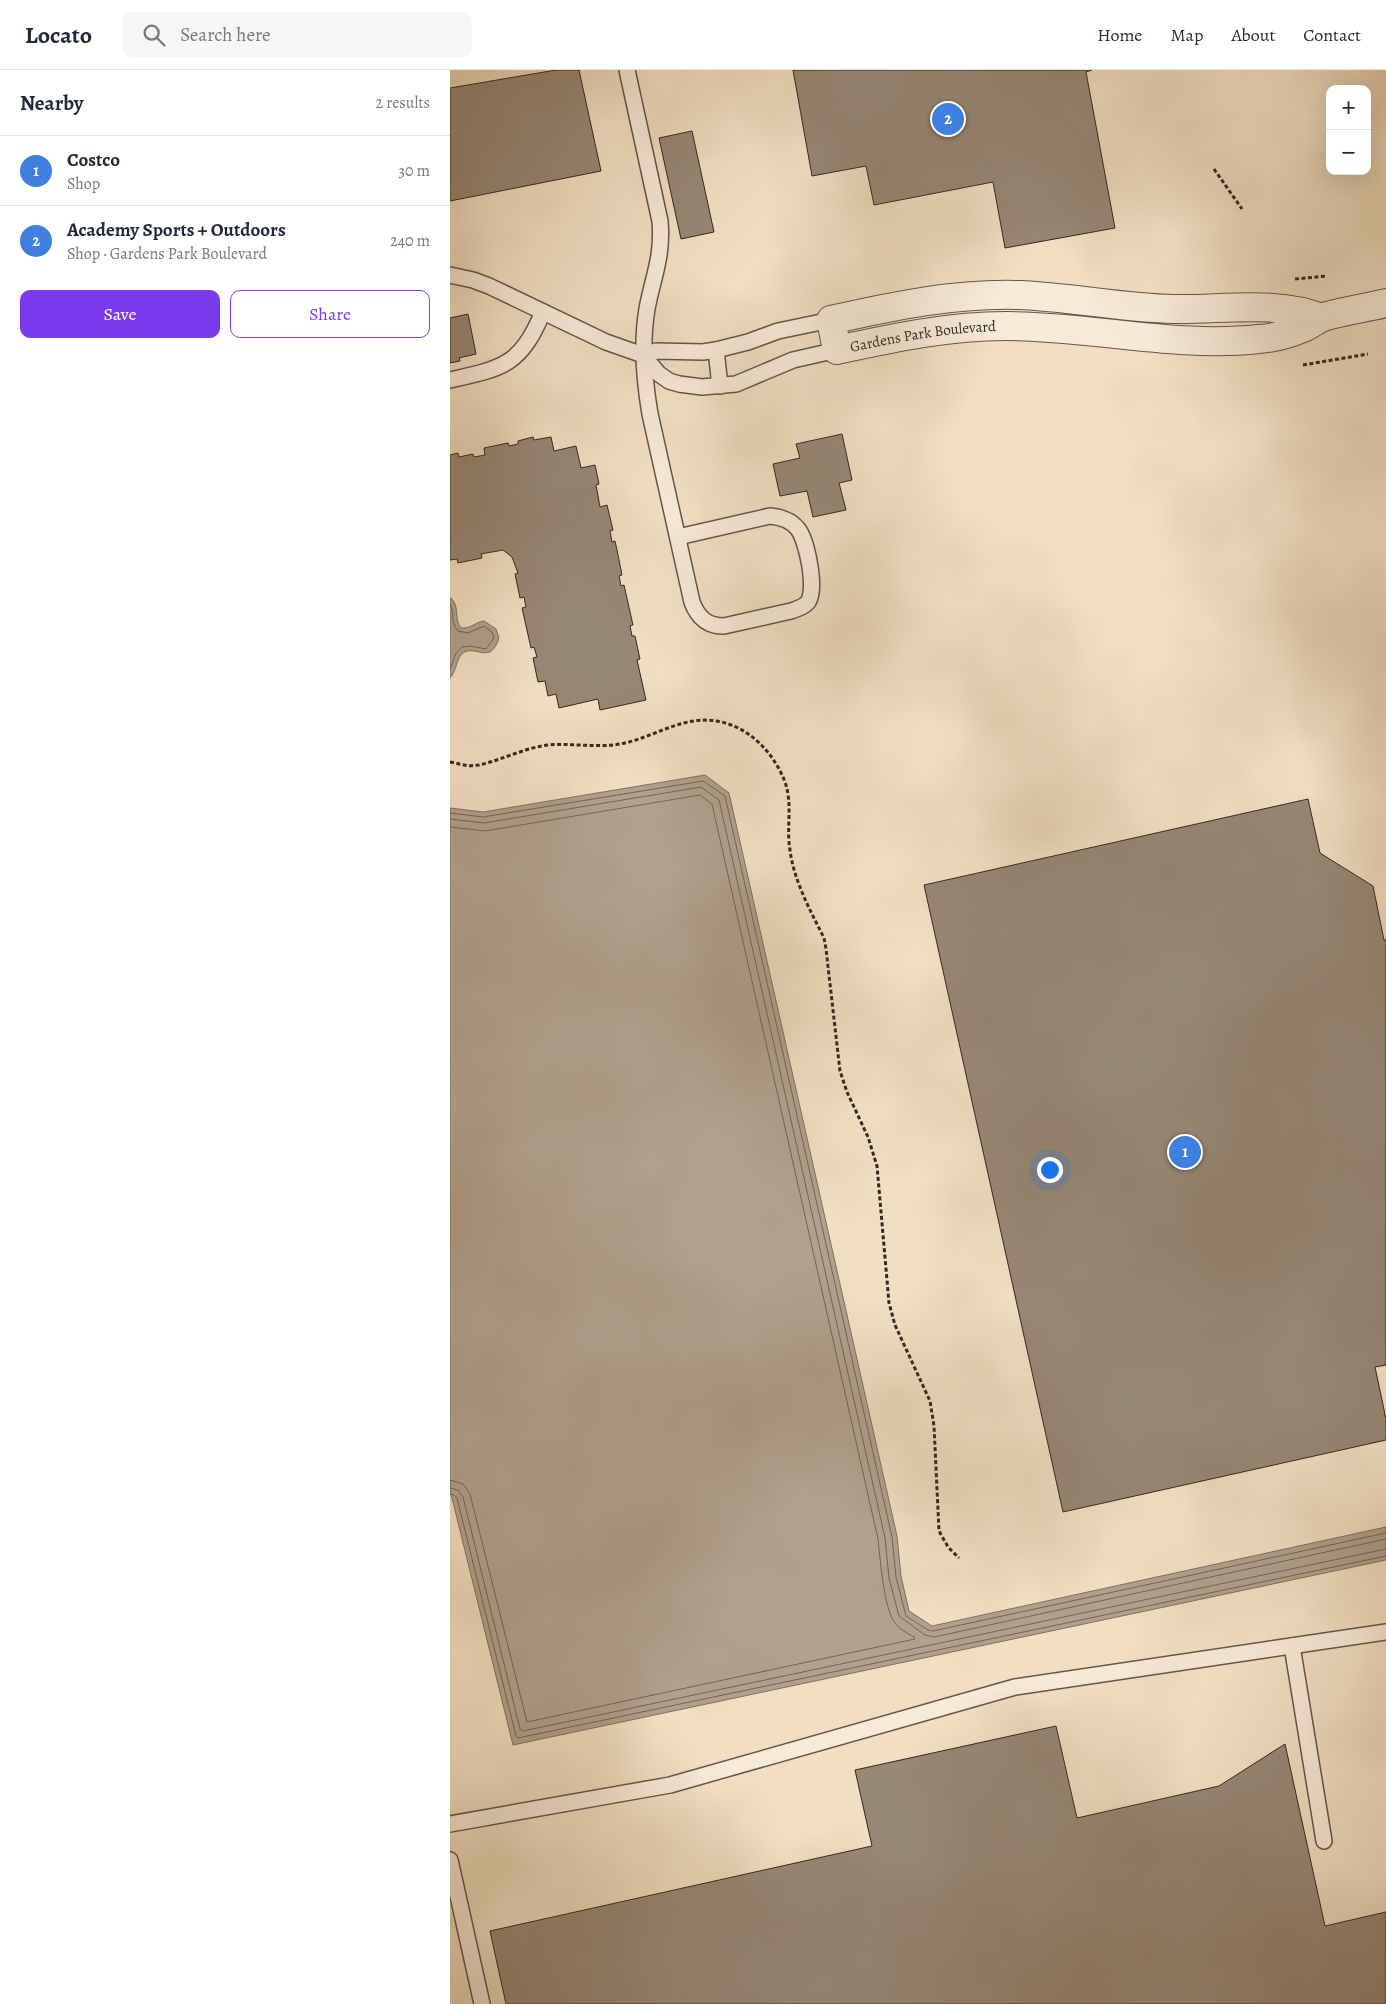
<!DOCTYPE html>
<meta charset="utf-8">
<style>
:root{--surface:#fff;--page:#f6f6f7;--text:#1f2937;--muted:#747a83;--line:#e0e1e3;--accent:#7c3aed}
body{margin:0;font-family:Alegreya,serif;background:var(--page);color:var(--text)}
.controls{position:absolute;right:15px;top:15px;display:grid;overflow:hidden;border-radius:10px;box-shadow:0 5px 20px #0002}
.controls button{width:45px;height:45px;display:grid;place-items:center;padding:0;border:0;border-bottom:1px solid var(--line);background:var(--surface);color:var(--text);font:25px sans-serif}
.you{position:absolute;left:599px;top:1099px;width:18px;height:18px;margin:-12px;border:4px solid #fff;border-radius:50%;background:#1a73e8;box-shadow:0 0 0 8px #1a73e833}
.badge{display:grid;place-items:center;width:32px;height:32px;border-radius:50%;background:var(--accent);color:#fff;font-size:16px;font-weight:700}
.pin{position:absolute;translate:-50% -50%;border:2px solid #fff;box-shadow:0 1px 5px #0006}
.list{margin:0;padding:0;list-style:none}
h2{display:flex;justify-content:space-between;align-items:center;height:65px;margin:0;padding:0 20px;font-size:21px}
h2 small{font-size:16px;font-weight:400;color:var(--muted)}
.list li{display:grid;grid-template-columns:32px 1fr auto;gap:15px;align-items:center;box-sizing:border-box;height:70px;padding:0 20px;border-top:1px solid var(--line)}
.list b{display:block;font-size:19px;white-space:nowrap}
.list p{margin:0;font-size:16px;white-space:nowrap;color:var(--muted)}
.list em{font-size:16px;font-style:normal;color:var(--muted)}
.actions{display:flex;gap:10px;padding:15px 20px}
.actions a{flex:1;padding:11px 0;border:1px solid var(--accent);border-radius:10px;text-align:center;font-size:18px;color:var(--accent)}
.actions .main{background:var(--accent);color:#fff}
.icon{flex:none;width:28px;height:28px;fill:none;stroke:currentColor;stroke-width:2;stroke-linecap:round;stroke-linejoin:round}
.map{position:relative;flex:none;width:936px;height:1934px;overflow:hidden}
header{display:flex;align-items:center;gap:30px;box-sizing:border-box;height:70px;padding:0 25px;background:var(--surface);border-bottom:1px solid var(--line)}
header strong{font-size:24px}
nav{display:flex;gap:28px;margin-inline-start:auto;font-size:18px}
.search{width:350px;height:45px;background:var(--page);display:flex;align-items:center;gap:12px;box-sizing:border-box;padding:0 18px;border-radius:10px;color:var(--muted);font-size:19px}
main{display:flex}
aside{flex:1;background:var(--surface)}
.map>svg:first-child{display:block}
</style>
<header>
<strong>Locato</strong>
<div class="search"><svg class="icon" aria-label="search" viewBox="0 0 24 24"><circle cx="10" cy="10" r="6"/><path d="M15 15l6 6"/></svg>Search here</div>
<nav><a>Home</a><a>Map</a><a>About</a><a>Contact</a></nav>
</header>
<main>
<aside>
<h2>Nearby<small>2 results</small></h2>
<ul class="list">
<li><span class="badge" style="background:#3f7fe0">1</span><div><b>Costco</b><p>Shop</p></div><em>30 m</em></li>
<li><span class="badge" style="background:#3f7fe0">2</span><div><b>Academy Sports + Outdoors</b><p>Shop · Gardens Park Boulevard</p></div><em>240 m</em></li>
</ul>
<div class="actions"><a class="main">Save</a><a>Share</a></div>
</aside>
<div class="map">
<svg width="936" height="1934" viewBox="0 0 936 1934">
<rect width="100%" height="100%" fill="#f2dfc2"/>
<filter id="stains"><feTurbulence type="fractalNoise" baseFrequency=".004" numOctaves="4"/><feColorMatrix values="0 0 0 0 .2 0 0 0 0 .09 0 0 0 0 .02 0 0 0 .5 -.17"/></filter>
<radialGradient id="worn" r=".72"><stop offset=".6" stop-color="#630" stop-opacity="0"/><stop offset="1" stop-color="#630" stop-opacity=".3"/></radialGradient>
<g fill="#b1a08c" stroke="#7f7062">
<path d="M0 527C11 537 3 548 11 558 21 559 25 552 34 551L46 559 49 568C40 596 26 574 13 583 6 588 7 601 0 608Z"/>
<polygon points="255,705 279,723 447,1466 451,1506 459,1541 482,1556 936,1457 936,1490 63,1675 0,1420 0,738 33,742"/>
</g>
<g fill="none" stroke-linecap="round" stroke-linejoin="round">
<g stroke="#726457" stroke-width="1">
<path d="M0 534C5 545 0 551 8 561L18 563 34 556 42 562 44 568 36 579 20 576 12 577 6 583 0 600"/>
<polyline points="0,743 33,747 253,711 275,726 442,1467 446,1507 456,1546 478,1560 483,1561 936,1463"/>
<polyline points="0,749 34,753 251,717 269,730 435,1468 439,1508 449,1546 475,1565 484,1567 936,1469"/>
<path d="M0 757 35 761 250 725 262 734 428 1469C430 1487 434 1540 445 1553 449 1559 457 1563 464 1567L465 1569 77 1652 20 1424 13 1414 0 1410"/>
<polyline points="0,1418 8,1420 13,1427 70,1659 73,1661 936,1479"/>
<polyline points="0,1424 4,1425 7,1428 66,1666 68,1668 936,1486"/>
</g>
</g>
<g fill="#978775" stroke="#342722">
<polygon points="106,0 129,0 151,101 0,131 0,18"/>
<polygon points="343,0 642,0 636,2 665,158 555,178 543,112 424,135 416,96 362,106"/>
<polygon points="242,61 264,162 231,169 209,68"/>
<polygon points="18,244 26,284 9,288 10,291 0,293 0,248"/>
<polygon points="392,364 402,410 389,413 396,440 363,447 357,421 330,426 323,394 350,388 346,374"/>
<polygon points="83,367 84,370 101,367 104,381 126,376 131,398 145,395 149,414 146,415 150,437 157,435 163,460 160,461 162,472 165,471 167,480 172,505 169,506 171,516 174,515 183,555 180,556 182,566 185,566 190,589 187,590 196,630 150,640 148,629 109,638 106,624 98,626 95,611 88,612 83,588 87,587 84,577 81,578 72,538 76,537 74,527 70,528 65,504 68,503 62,487 53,480 31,484 32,488 8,493 7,489 0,490 0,385 8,383 9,387 23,384 24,387 35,385 34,378 58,373 59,376 68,374 68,371"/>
<polygon points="858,729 870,783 923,816 934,870 936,870 936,1295 925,1297 936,1349 936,1370 613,1442 474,815"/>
<polygon points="606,1656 627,1748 769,1716 835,1674 875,1856 936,1842 936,1934 56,1934 40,1861 422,1776 405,1700"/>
</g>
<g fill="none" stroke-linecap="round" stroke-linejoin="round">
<defs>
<g id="service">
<path d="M177 0 210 151C213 188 203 206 197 239 191 274 194 309 200 344L242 532C248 548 257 556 274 556L341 541C347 539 354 537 358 532 367 519 357 471 348 459 341 450 331 447 320 446L228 467"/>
<polyline points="0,205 23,210 39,216 156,272 193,285 206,281 253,282 266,280 298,272 328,261 381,250"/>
<polyline points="266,280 270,316"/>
<polyline points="193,285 209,304 219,311 229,314 252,317 286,314 343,290 387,280"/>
<path d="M0 310C53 298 70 296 93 242"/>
<polyline points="842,1576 874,1771"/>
<polyline points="0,1754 220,1715 565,1617 936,1562"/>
<polyline points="0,1790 32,1934"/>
</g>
<g id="minor">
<path id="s1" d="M871 248C829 230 770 240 724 239 672 238 621 227 569 225 505 223 443 236 381 250L387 280C443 268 498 256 556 256 641 256 724 278 809 269 824 268 839 264 853 258 860 255 866 250 873 247 894 241 915 238 936 233"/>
</g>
</defs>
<use href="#service" stroke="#64554a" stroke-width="18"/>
<use href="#minor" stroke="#64554a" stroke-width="30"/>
<g stroke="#342722" stroke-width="3" stroke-dasharray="4 2.5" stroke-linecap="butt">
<polyline points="764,99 792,139"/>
<polyline points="845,209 877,206"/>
<polyline points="853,295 918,284"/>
<path d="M0 692 19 696 29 695C52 690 74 678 98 675 122 673 146 678 170 674 193 670 215 657 238 652 283 642 320 673 335 712 343 735 336 757 340 780 344 811 360 840 374 868L376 879 390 1001 397 1022 418 1067 427 1096 439 1233 445 1255 480 1331 484 1356 489 1461 498 1477 509 1488"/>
</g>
<use href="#service" stroke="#f7ead7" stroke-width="15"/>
<use href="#minor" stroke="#f7ead7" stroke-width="28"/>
</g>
<g text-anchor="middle" stroke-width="4.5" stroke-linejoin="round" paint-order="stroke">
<g font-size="15" fill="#342722" stroke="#f7ead7">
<text dy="5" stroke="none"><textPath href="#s1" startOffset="612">Gardens Park Boulevard</textPath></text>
</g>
</g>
<rect width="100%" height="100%" filter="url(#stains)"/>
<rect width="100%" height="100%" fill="url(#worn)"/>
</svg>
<div class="controls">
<button>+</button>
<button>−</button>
</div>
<div class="you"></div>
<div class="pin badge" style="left:735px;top:1082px;background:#3f7fe0">1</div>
<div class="pin badge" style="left:498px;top:49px;background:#3f7fe0">2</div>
</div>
</main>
